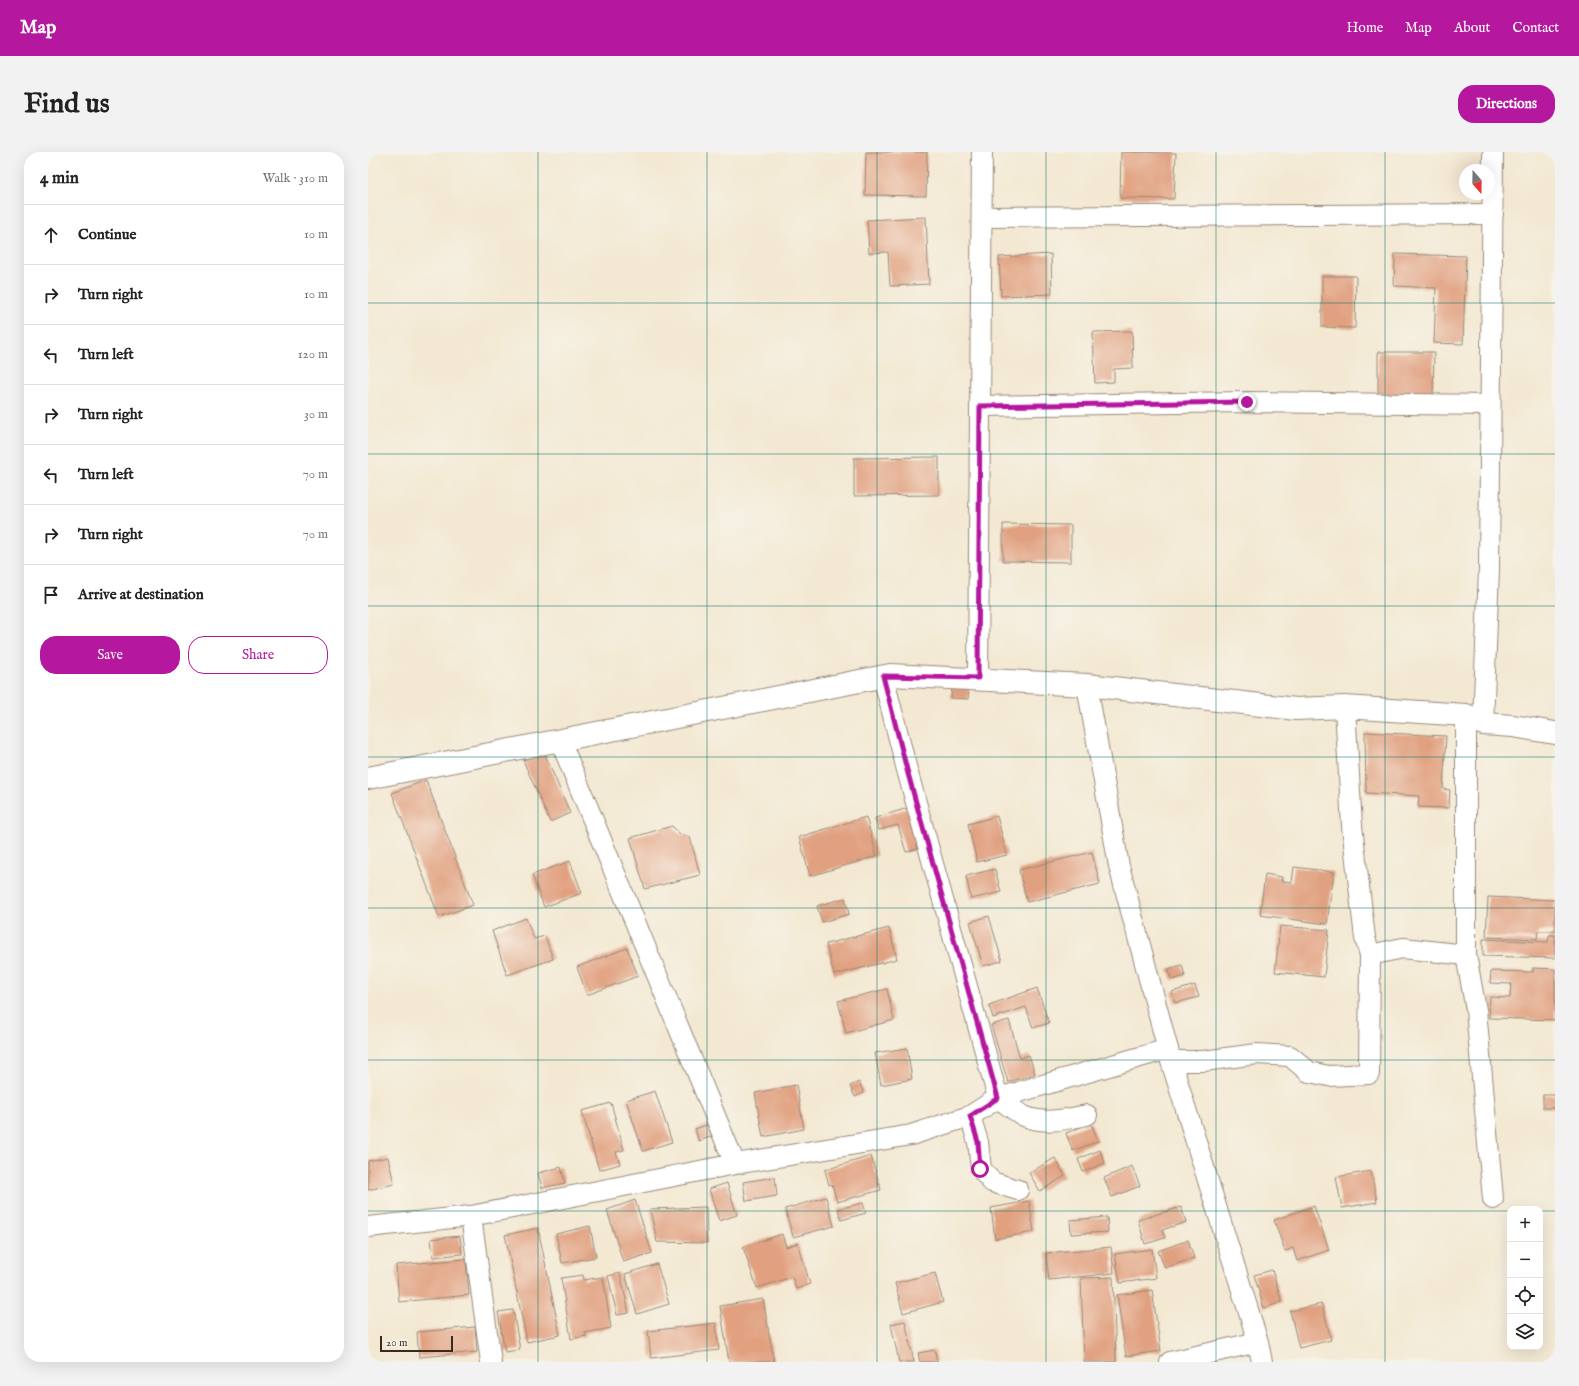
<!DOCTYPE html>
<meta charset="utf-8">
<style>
:root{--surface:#fff;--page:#f2f2f2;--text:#222;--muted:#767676;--line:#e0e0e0;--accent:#b5179e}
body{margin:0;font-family:"IM FELL English",serif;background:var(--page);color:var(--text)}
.controls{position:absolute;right:12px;bottom:12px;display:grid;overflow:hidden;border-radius:8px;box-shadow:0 4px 16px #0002}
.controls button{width:36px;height:36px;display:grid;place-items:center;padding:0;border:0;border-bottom:1px solid var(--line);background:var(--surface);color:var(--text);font:20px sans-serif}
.compass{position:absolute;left:1091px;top:12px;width:36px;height:36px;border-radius:50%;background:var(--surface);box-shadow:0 4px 16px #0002;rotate:160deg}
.scale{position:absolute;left:12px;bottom:10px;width:73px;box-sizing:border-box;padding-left:4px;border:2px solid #3b2a1e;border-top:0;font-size:11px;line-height:14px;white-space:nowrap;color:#3b2a1e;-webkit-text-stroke:3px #f7f3e8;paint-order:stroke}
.stop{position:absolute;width:12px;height:12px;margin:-9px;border:3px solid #b5179e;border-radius:50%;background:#fff}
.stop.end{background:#b5179e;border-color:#fff;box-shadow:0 1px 4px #0008}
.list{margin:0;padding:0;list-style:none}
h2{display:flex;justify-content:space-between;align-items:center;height:52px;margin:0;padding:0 16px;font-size:17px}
h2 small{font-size:13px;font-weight:400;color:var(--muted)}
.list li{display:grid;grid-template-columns:26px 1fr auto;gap:12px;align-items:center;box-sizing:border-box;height:60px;padding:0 16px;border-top:1px solid var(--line)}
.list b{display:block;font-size:15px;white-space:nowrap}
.list em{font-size:13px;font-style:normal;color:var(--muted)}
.actions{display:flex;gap:8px;padding:12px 16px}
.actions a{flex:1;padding:9px 0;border:1px solid var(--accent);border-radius:16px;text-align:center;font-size:14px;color:var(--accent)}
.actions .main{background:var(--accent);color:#fff}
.icon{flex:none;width:22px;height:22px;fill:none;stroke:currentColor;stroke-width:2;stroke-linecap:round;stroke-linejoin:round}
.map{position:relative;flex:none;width:1187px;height:1210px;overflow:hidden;border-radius:16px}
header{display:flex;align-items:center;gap:24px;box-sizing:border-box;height:56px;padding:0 20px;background:var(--accent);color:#fff}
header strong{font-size:19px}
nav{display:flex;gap:22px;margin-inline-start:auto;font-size:14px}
.intro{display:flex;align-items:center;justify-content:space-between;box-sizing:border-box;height:96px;padding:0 24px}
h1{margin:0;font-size:28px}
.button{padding:10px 18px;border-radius:16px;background:var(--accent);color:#fff;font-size:14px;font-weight:700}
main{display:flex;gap:24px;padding:0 24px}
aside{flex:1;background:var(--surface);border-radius:16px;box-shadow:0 4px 16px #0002}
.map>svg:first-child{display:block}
</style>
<header>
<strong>Map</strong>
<nav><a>Home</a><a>Map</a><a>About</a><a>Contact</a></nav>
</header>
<div class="intro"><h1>Find us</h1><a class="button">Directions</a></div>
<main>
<aside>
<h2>4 min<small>Walk · 310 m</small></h2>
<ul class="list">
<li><svg class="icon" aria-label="ahead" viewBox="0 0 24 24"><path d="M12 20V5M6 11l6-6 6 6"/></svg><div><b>Continue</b></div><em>10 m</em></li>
<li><svg class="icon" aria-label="right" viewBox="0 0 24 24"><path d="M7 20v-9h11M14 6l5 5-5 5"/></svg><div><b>Turn right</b></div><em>10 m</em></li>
<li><svg class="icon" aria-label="left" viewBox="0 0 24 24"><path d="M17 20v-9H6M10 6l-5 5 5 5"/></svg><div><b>Turn left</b></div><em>120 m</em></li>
<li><svg class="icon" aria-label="right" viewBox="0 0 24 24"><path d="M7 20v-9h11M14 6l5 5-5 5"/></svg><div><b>Turn right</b></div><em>30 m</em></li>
<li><svg class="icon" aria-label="left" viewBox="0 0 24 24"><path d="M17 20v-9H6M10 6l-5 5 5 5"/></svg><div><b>Turn left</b></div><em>70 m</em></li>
<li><svg class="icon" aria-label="right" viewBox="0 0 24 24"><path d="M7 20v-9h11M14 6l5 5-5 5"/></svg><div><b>Turn right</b></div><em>70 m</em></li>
<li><svg class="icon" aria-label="arrive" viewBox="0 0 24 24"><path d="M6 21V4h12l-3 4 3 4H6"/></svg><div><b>Arrive at destination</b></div></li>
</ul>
<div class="actions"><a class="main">Save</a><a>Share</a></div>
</aside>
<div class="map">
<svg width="1187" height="1210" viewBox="0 0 1187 1210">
<rect width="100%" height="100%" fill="#f7f3e8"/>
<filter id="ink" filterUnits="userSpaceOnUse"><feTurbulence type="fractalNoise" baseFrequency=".025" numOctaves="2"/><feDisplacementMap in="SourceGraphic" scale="8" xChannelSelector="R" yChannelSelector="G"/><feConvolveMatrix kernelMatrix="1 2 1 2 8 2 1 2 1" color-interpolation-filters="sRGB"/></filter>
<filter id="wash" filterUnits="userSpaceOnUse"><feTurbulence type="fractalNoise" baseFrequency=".012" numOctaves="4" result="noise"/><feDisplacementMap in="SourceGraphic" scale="16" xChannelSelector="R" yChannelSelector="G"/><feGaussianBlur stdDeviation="0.9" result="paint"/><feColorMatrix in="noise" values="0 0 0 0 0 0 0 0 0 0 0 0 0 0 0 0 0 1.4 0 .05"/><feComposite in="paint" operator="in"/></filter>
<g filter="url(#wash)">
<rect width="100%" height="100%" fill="#f3e8d2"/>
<g id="blocks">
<g fill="#e1a181">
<polygon points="498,0 559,0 558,44 497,43"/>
<polygon points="753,0 808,1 806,47 752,46"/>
<polygon points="558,65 561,132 522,134 520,100 501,101 499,68"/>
<polygon points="683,102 684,142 633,144 631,105"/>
<polygon points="1027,102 1098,104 1095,192 1066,191 1068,136 1026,134"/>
<polygon points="954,124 988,124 987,176 954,175"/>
<polygon points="764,179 765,216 746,217 746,230 727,231 725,180"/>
<polygon points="1010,200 1066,200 1065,244 1010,243"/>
<polygon points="571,305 571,343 486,344 486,306"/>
<polygon points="635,372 703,373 703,410 635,409"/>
<polygon points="584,533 601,535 600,547 583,546"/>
<polygon points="997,580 1078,584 1075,637 1082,638 1081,656 1050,655 1051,644 998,641"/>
<polygon points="176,600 202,661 182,670 155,608"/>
<polygon points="58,628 105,753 71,765 24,641"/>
<polygon points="540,656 552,696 538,700 530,673 511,678 507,666"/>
<polygon points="629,664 639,703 609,710 600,672"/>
<polygon points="498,665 509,704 442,724 431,685"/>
<polygon points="304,674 312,682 322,685 332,723 277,737 262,686"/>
<polygon points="724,700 732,732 659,750 651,718"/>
<polygon points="202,709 214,741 176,755 164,723"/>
<polygon points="926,715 966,720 959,772 892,763 897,722 914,725 913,729 924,730"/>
<polygon points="627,717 633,740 603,747 598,724"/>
<polygon points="1120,745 1187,748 1187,779 1170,779 1169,787 1118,785"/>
<polygon points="477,746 481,762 454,770 449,754"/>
<polygon points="621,764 634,809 615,814 602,770"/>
<polygon points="158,766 166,787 177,784 185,807 139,823 124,779"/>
<polygon points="912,774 961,778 956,825 907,820"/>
<polygon points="521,776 529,807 466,823 458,792"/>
<polygon points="1181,783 1187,783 1187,806 1115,804 1115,787 1180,790"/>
<polygon points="259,796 270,824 219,843 209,815"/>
<polygon points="814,813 817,824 804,828 800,817"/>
<polygon points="1165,816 1187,817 1187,868 1121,866 1122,845 1142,846 1143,832 1122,831 1123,819 1165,820"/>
<polygon points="827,833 831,845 807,851 804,840"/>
<polygon points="669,836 681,871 665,876 658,855 625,866 621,853"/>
<polygon points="519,837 526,868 478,881 470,849"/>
<polygon points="641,868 652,906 661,903 667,922 640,930 623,873"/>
<polygon points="539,896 544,927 513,933 507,901"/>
<polygon points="491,930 496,941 487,945 482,934"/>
<polygon points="428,933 436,977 395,985 387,941"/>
<polygon points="287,939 304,990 275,999 258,948"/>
<rect x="1175" y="943" width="12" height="13"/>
<polygon points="243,951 256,998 248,1000 252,1012 231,1018 214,959"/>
<polygon points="344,971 348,983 331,989 327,977"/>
<polygon points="723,971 730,989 705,999 698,981"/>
<polygon points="732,998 737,1011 715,1020 710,1007"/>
<polygon points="503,1004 513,1038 469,1050 464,1032 461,1033 457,1018"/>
<polygon points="20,1005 26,1032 0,1038 0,1009"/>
<polygon points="687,1006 697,1024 672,1039 661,1021"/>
<polygon points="764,1014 772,1034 744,1045 736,1026"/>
<polygon points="193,1015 197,1031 174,1036 170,1021"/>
<polygon points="1003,1019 1009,1050 974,1056 968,1025"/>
<polygon points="407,1025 409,1044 378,1049 375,1030"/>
<polygon points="359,1031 369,1063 351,1069 341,1037"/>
<polygon points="458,1045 466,1074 425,1085 417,1057"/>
<polygon points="267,1048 284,1101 255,1110 239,1058"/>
<polygon points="661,1049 666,1080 627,1087 623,1056"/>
<polygon points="495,1051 498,1061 473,1068 470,1057"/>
<polygon points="946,1054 961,1098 929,1109 925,1096 917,1099 906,1068"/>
<polygon points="338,1055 339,1091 289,1090 282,1057"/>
<polygon points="813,1055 818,1070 794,1078 797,1086 777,1092 770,1068"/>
<polygon points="739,1065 740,1080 703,1082 702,1068"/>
<polygon points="222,1074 228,1105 194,1111 188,1082"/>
<polygon points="170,1076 192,1183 159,1190 137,1083"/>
<polygon points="414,1082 418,1095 430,1091 442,1132 428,1137 424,1125 389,1136 375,1095"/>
<polygon points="92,1084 94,1102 65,1105 63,1087"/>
<polygon points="820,1088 826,1106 797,1116 790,1099"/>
<polygon points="743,1095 746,1121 681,1128 678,1101"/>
<polygon points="784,1097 788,1126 752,1131 747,1102"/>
<polygon points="98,1107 101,1143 31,1150 28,1113"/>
<polygon points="289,1112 301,1152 269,1162 257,1122"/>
<polygon points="904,1118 914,1150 896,1156 886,1123"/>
<polygon points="252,1121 261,1161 249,1163 240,1124"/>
<polygon points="567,1121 575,1150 535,1161 527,1131"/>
<polygon points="215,1123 216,1128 235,1125 243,1176 217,1181 218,1184 203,1187 193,1126"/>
<polygon points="745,1125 748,1210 716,1210 713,1126"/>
<polygon points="784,1138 793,1199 758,1204 749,1143"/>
<polygon points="395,1147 406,1210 361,1210 352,1154"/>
<polygon points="954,1152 963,1188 931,1196 922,1159"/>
<polygon points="145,1158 152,1198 137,1200 130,1160"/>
<polygon points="537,1169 546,1210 531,1210 523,1172"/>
<polygon points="348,1171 351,1198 283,1206 280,1179"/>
<polygon points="107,1175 109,1200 51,1205 49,1180"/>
<polygon points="567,1198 569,1210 552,1210 550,1201"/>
</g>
</g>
</g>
<g filter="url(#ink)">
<use href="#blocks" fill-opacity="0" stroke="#978978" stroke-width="1"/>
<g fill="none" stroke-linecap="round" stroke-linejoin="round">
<defs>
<g id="minor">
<polyline points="614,65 1125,62"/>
<polyline points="612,254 879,250 1122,253"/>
<path d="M515 524 539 618 630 946C638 952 647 959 656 964 676 973 699 967 719 963"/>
<polyline points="610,526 614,0"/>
<polyline points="719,533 751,714 803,909 890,1190 894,1210"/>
<polyline points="1098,563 1098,803 1108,858 1125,1047"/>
<polyline points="1115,572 1121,417 1125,0"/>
<polyline points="192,588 367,1012"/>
<polyline points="1002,803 1035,796 1098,803"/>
<polyline points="803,909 835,909 889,902 922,904 941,920 961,924 1001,922 1002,803 997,786 984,674 977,555"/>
<polyline points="602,964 610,990 613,1017 624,1030 650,1038"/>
<polyline points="103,1064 123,1210"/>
<polyline points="0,1075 103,1064 367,1012 543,983 602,964 630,946 800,897"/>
<polyline points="802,1210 890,1190"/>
</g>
<polyline id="tertiary" points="0,626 522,523 719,533 928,557 977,555 1098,563 1115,572 1145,574 1187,581"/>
</defs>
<use href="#minor" stroke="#978978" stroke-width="22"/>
<use href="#tertiary" stroke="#978978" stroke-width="24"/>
<use href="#minor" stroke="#fff" stroke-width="20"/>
<use href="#tertiary" stroke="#fff" stroke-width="22"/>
</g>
</g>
<g fill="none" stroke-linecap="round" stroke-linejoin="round" filter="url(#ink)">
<polyline stroke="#b5179e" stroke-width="5" points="612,1017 610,990 602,964 630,946 539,618 515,524 610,526 612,254 879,250"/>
</g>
<path fill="none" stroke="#0f766e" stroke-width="1" stroke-opacity="0.55" d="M170 0V1210M339 0V1210M509 0V1210M678 0V1210M848 0V1210M1017 0V1210M0 151H1187M0 302H1187M0 454H1187M0 605H1187M0 756H1187M0 908H1187M0 1059H1142M1172 1059H1187"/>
</svg>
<div class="controls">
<button>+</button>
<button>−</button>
<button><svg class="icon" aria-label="locate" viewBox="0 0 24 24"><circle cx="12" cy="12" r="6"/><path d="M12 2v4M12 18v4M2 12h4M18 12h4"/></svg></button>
<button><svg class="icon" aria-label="layers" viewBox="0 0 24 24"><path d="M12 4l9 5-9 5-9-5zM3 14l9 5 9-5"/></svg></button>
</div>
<svg class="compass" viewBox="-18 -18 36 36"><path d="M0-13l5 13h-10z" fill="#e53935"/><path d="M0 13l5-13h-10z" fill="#767676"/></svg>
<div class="scale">20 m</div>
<div class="stop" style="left:612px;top:1017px"></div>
<div class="stop end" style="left:879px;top:250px"></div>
</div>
</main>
